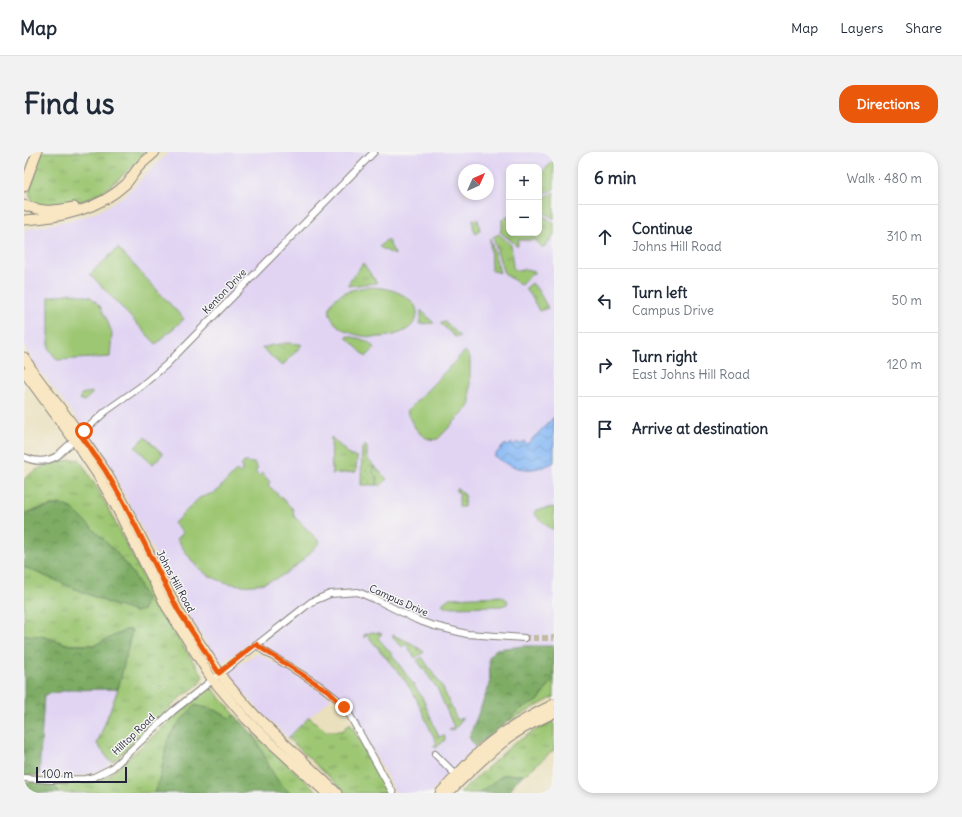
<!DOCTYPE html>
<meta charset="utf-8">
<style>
:root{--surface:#fff;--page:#f2f2f3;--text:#1f2937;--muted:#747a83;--line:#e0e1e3;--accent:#ea580c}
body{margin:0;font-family:Delius,sans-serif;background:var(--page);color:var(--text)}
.controls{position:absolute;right:12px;top:12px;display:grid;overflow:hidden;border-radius:8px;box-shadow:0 2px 6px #0003}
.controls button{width:36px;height:36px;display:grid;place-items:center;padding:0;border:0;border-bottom:1px solid var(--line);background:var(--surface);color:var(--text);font:20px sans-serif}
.compass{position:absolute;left:434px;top:12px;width:36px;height:36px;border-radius:50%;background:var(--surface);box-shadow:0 2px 6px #0003;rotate:45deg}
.scale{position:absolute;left:12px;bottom:10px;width:91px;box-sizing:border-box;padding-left:4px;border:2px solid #22223b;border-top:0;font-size:11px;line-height:14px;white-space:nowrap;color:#22223b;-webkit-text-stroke:3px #f6f6f2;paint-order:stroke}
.stop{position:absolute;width:12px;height:12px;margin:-9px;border:3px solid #ea580c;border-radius:50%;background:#fff}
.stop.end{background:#ea580c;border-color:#fff;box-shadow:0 1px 4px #0008}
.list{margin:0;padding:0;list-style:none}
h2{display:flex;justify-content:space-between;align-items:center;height:52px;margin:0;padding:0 16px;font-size:17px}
h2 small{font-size:13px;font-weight:400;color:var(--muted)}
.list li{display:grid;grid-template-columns:26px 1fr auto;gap:12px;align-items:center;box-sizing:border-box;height:64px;padding:0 16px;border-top:1px solid var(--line)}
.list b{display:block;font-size:15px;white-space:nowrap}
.list p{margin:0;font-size:13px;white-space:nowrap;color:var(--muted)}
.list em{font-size:13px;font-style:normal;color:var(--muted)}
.icon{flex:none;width:22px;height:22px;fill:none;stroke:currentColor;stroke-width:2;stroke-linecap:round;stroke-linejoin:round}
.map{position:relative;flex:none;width:530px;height:641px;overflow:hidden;border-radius:16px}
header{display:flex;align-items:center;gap:24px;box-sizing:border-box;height:56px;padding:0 20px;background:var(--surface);border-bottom:1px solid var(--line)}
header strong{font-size:19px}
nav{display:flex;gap:22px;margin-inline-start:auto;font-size:14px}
.intro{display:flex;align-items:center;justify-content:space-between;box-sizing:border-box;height:96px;padding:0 24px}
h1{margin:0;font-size:28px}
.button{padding:10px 18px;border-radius:16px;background:var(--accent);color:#fff;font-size:14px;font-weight:700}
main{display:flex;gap:24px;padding:0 24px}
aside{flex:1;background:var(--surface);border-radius:16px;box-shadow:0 2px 6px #0003}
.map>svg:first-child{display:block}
</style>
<header>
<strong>Map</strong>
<nav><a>Map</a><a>Layers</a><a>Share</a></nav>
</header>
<div class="intro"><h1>Find us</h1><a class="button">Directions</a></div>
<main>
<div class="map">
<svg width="530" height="641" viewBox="0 0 530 641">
<defs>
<pattern id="grass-tufts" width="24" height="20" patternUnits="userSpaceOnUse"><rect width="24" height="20" fill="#9ec773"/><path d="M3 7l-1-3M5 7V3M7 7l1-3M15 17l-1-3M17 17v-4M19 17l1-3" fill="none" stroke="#80a160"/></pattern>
<pattern id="forest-crowns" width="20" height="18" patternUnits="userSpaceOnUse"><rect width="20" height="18" fill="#7eac65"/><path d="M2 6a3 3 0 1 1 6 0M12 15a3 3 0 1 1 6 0" fill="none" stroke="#678c54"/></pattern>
<pattern id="garden-dots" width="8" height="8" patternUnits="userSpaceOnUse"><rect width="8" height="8" fill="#9ec773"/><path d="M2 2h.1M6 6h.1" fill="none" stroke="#80a160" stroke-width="1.8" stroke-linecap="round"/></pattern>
<pattern id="water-waves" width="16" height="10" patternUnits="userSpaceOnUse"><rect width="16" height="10" fill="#89baf5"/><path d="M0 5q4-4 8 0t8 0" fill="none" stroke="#7097c8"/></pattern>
</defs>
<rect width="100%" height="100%" fill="#f6f6f2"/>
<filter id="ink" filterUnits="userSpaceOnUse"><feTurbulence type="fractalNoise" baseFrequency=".025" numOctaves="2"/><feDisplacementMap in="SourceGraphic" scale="8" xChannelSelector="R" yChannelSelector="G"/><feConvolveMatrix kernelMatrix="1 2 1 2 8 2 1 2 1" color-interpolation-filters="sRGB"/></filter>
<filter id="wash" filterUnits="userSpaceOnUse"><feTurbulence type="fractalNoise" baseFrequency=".012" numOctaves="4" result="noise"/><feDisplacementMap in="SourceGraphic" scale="16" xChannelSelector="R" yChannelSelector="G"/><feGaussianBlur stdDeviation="0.9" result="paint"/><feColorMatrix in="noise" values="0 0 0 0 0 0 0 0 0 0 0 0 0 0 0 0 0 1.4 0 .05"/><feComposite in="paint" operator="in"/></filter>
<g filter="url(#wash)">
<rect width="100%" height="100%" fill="#eae0bd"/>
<g fill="#e1d4f3" fill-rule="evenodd">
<path d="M145 0H530V494L472 497 465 504 466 532 445 585 451 595 407 641H372L325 555 318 547 305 536 244 497 230 487 202 508 199 510 194 509 163 462 88 319 54 268 10 211 0 193V78L56 66 76 59 101 43ZM485 15H515V81H485ZM440 18H464V42H440Z"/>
<polygon points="234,501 308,546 285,565 264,586 235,558 207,526 208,520 214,513"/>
<polygon points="94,537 74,592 86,609 90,609 76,619 57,624 15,624 20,543 45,538"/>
</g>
<g fill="url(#grass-tufts)" stroke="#607457">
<path d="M16 0H123C110 13 97 26 82 37 69 47 13 70 6 44 4 35 11 28 11 20 11 18 10 16 11 14 12 9 15 4 16 0Z"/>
<polygon points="530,8 530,37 515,44 515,23"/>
<polygon points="530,40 530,67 515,57 515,48"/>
<polygon points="515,61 530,71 530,84 519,96 513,90 513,88 494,88 494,94 492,94 491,92 476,80 478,75 478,67 485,63 485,81 515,81"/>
<polygon points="475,82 487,93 489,115 491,118 496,119 501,117 510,119 510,122 506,123 497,133 482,123 479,119 469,85"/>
<polygon points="466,86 476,121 467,118"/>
<polygon points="363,87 371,102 371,103 355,95"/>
<polygon points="339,111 353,131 324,134 324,132"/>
<polygon points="508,131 514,138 524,156 515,159 509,147 501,137"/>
<polygon points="397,158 410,171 395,172 397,166"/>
<path d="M323 184C333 186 346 187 350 197L342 205 323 186Z"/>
<polygon points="263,191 276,192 278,193 258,214 238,196 249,193"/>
<polygon points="68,240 68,242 60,249 56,247 57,242"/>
<polygon points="307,285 327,304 333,305 332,320 308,322"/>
<path d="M55 307 76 341 138 462 179 524 175 532 157 545 90 609H86L73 592 94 537 108 478H102L71 493H46L17 484 0 483V415L87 452 111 460 36 352 0 361V327C18 311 32 310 55 307Z"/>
<polygon points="349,313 363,327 357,333 353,333 353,325 349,321"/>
<polygon points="530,355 530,377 528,378 510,362 511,359 513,358"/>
<polygon points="478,444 484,449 483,452 478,454 421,455 418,452 425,446"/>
<polygon points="348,480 355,481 358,482 354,486 367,501 398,545 415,585 420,583 421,586 421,588 412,596 409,594 413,592 392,546 382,530 343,483 340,486 340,483"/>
<polygon points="398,505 418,534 433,568 438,566 435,572 430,578 425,578 430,575 413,536 393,508"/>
<polygon points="530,529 530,545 483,570 495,558 514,549 525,533"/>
<polygon points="188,536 211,563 206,566 191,558 143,590 137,622 130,641 35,641 29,630 64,631 83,625 172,546 185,537"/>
<polygon points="285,565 302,579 318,579 326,571 365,641 322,641 264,586"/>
<polygon points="530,569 530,598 500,623 479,623 455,641 436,641 487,594 508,580"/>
<path d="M229 582 295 641C287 641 272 641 266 641 253 636 235 595 229 582Z"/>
</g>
<g fill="url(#forest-crowns)" stroke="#506750">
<polygon points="36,352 49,357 92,400 110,423 122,447 119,458 111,460 87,452 0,415 0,361"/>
<polygon points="102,478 108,478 94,537 45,538 20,543 15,624 0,623 0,483 17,484 46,493 71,493"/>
<polygon points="500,494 530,494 530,529 525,533 514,549 495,558 483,570 462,586 451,595 445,585 466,532 465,504 472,497"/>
<path d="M171 553 191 558 206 566 211 563C217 569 223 575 228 582 242 601 246 627 267 641H130L137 622 143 590 152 574Z"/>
<polygon points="479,623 500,623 491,630 485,641 455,641"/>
<polygon points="0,630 29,630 35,641 0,641"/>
</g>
<g fill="#9ec773" stroke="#607457">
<polygon points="94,96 160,167 132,192 66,122"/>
<path d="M343 135C358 135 375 138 386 148 391 152 394 158 393 164 386 194 313 191 306 162 301 144 330 136 343 135Z"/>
<polygon points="47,141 67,145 76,154 83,168 88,181 86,205 33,208 25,197 25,145"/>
<path d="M441 199 446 205V253L414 287C397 291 387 271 383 259Z"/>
<polygon points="121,285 139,302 129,312 111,295"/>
<path d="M220 310 230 311 234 317 231 319 235 324 238 321 246 330 244 333 269 357 270 364 296 390C271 418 245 441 204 431 197 429 189 426 182 422 169 413 161 399 153 387L159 381 150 371 175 346 192 340 213 318 216 321 218 319 217 318 219 315 217 314Z"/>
</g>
<g fill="url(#garden-dots)" stroke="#607457">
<polygon points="449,67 454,68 456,78 452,82 449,75"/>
<polygon points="422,170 435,183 435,185 431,185 416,171"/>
<polygon points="341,293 343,295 343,306 349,313 349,321 353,325 353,333 337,333 338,296"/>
<polygon points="433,336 441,343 440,355 435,355 435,345 436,343 431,338"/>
<polygon points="369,483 387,491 400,500 391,506 382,492 378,495 369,486"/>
</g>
<path fill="url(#water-waves)" stroke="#566e98" d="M530 265V310C510 322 488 318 470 304L481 292 484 294 488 291 490 293 493 290 496 292 500 289 503 292Z"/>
</g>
<g filter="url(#ink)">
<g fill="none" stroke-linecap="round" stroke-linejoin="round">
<polyline stroke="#c2baa3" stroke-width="6" stroke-dasharray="6 3" stroke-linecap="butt" points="500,486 530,486"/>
<defs>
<g id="street">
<path d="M0 305C11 310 23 310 33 304L82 259 116 235 142 213 350 0"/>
<polyline points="232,492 240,499 295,533 313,547 325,562 369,641"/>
<polyline points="411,602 432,623"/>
<polyline points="0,626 29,628 61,627 70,625 88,616 149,559 277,458 287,450 306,442 334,440 355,449 393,468 407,473 443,482 500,486"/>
</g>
<g id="secondary">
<polyline points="0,35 13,0"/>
<path d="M0 53C18 60 31 59 50 55"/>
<path d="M0 68C37 66 74 58 102 32 106 28 109 22 113 17 118 11 125 6 131 0"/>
<polyline points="0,205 10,221 50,274 81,318 100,351 154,458 201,529 231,563 313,641"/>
<polyline points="0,220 50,288 73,322 91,353 142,454 188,527 222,567 245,589 302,641"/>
<path d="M416 641C430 626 444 610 459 596 480 578 505 564 530 552"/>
<path d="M424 641C444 622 464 601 486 585 500 575 515 568 530 561"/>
</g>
</defs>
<use href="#street" stroke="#86817c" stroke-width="8"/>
<use href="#secondary" stroke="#86817c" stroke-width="11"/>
<use href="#street" stroke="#fff" stroke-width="6"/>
<use href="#secondary" stroke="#f9e7c3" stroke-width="9"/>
</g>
</g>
<g fill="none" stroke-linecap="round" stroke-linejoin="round" filter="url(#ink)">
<polyline stroke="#ea580c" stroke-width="5" points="60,279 56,282 81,318 100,351 154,458 195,521 232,492 240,498 304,539 320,555"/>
</g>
<g text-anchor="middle" stroke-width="3" stroke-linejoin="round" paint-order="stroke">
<g font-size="10" fill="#22223b" stroke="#f6f6f2">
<text transform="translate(200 139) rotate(-46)" y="4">Kenton Drive</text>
<text transform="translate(152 429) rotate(62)" y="4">Johns Hill Road</text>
<text transform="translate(375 448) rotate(24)" y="4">Campus Drive</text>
<text transform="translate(109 582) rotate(-44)" y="4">Hilltop Road</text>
</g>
</g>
</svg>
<div class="controls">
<button>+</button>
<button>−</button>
</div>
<svg class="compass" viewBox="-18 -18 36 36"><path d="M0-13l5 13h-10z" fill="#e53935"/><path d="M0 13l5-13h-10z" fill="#747a83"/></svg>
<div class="scale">100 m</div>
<div class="stop" style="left:60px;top:279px"></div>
<div class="stop end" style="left:320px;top:555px"></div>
</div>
<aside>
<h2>6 min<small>Walk · 480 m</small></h2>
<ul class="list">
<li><svg class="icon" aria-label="ahead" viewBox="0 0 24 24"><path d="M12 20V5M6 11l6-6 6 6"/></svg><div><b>Continue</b><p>Johns Hill Road</p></div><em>310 m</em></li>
<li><svg class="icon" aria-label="left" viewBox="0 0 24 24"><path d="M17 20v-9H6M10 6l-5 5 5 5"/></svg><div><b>Turn left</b><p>Campus Drive</p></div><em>50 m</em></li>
<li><svg class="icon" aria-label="right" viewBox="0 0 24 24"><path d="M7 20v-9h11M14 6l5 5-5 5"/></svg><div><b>Turn right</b><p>East Johns Hill Road</p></div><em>120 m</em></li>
<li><svg class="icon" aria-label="arrive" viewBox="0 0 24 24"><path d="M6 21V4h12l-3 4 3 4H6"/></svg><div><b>Arrive at destination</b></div></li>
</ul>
</aside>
</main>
